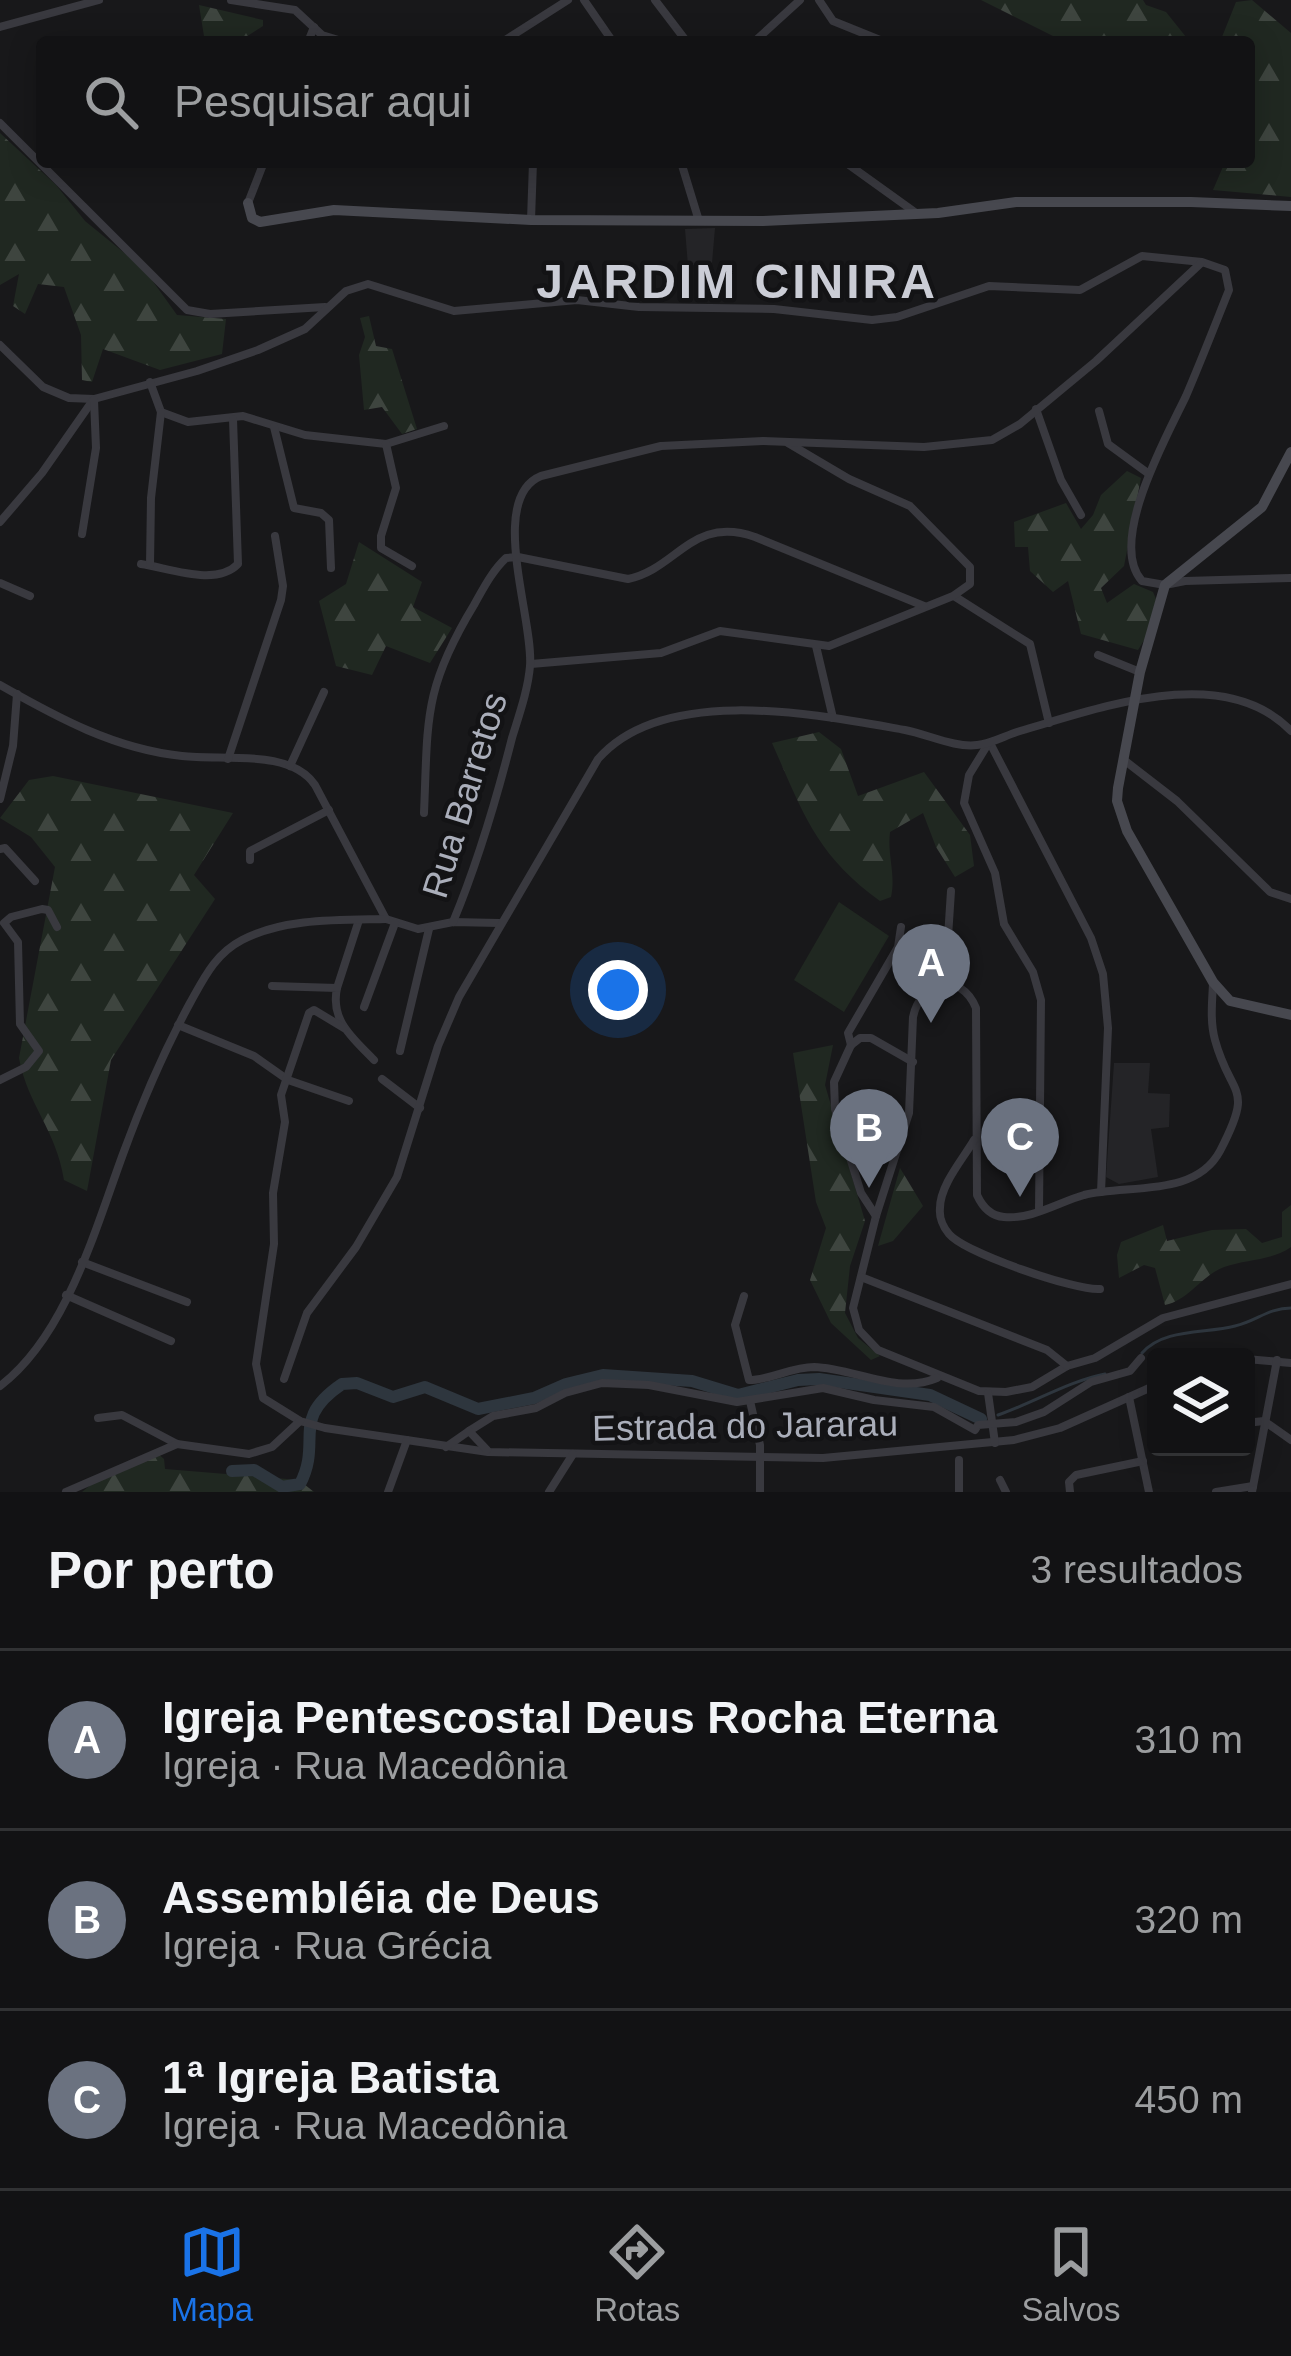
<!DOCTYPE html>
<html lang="pt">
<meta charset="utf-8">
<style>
:root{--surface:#121214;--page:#1f2022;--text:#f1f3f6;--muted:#9c9ea0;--line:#313234;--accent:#1a73e8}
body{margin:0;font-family:Helvetica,sans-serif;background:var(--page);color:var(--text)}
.controls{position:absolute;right:36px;bottom:36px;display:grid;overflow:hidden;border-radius:12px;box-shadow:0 6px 30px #0003}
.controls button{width:108px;height:108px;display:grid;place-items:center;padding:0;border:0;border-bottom:3px solid var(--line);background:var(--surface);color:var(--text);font:60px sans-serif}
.you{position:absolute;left:618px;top:990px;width:42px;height:42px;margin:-30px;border:9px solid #fff;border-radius:50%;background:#1a73e8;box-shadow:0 0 0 18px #1a73e833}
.badge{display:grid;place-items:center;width:78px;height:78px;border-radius:50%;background:var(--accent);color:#fff;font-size:39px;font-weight:700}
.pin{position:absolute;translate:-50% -99px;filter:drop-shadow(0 3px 6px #0008)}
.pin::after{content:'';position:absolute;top:63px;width:42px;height:36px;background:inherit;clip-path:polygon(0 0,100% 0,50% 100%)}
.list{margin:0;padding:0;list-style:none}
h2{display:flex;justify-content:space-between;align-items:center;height:156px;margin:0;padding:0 48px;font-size:51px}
h2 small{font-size:39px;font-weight:400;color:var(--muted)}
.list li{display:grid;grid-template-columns:78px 1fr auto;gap:36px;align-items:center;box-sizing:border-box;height:180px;padding:0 48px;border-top:3px solid var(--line)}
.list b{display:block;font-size:45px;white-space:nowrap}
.list p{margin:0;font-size:39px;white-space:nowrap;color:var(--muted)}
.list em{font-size:39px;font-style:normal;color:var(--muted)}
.icon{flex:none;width:66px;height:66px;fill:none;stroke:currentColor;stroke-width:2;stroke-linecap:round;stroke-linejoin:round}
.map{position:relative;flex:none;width:1291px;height:1492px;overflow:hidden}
.search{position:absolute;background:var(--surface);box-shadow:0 6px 30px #0003;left:36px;right:36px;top:36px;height:132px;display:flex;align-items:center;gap:30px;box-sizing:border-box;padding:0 42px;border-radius:12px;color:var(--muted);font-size:45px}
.sheet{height:696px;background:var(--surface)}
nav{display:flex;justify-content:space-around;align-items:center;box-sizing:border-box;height:168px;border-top:3px solid var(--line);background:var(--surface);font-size:33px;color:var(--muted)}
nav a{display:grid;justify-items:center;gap:6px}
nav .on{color:var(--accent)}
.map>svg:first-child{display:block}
</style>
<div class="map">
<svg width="1291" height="1492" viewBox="0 0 1291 1492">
<defs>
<pattern id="forest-firs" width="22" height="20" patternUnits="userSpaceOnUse" patternTransform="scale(3)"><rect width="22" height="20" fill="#202821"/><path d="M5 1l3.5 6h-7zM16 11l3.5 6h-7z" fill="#3e453f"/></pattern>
</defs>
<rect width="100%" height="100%" fill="#18181a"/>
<g fill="#242427">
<polygon points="715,228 712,263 688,266 685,229"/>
<polygon points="1114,1063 1150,1063 1148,1093 1170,1094 1169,1127 1151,1129 1158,1177 1119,1184 1106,1177"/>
</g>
<polygon fill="#202821" points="839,902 889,936 844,1012 794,980"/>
<g fill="url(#forest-firs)">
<polygon points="981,0 1143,0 1146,5 1166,12 1190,42 1065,42"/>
<polygon points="1252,0 1291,33 1291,197 1213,190 1225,162 1249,162 1249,42 1220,42 1236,2"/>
<polygon points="199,5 263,20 263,26 238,42 205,42"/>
<polygon points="0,133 56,185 85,221 144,269 177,315 226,319 222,354 160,370 103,349 92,382 82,380 81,335 64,287 38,284 25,314 13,306 19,274 0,285"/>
<polygon points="369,316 376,346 392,349 417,429 402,434 382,407 364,410 359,355 365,337 360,318"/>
<polygon points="1127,471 1141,478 1124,566 1101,588 1107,603 1134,584 1153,592 1156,599 1146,637 1138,650 1081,634 1068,581 1053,592 1030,571 1028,547 1015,547 1014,522 1066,503 1081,529 1093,515 1101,495"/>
<polygon points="359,542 422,582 413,607 452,628 430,663 386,646 372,675 336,666 319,601 346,584"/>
<path d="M819 732 841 749 858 796 924 772 970 835 974 866 955 877 936 847 923 813 890 832C887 855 896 874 891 897L880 901C815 854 803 812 772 743Z"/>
<path d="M53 776 233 813 194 875 215 899 111 1060 87 1191 64 1180C56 1129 28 1106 19 1058L55 867 31 837 0 818 29 780Z"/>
<polygon points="833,1045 825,1085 865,1221 850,1266 845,1313 858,1338 880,1356 871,1360 831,1323 810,1280 826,1228 816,1202 793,1053"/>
<polygon points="900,1168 923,1206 893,1241 878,1246"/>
<path d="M1291 1205V1247C1271 1261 1246 1259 1224 1267 1201 1276 1189 1300 1165 1305L1155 1268 1144 1265 1119 1278 1117 1255 1121 1242 1163 1225 1167 1241 1212 1230 1246 1229 1262 1243 1282 1237V1212Z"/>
<polygon points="156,1452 164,1459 165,1469 299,1480 314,1492 82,1492 109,1470"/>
</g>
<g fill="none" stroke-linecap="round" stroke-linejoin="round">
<g stroke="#2e363e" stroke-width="3">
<path d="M1142 1353C1164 1328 1205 1334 1235 1326 1257 1321 1268 1308 1291 1308"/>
<path d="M998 1415C1033 1403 1069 1381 1105 1374"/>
</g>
<path stroke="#2e363e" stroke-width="12" d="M232 1471 254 1470 282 1487 300 1484C323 1440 289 1420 342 1384L357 1383 393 1397 425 1387 478 1409 534 1398 566 1384 603 1375 692 1381 738 1395 798 1380 819 1379 930 1395 981 1419"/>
<g stroke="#39393f" stroke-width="8">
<polyline points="231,0 295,10 322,35 345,42"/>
<polyline points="584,0 613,42"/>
<polyline points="655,0 687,42"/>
<polyline points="819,0 833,21 885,42"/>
<polyline points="0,27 99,0"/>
<polyline points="308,42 314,27"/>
<polyline points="502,42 568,0"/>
<polyline points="754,42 800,0"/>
<polyline points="0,123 187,310 210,314 325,307"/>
<polyline points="681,162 699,221"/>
<polyline points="845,162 916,213"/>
<polyline points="248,203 264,162"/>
<polyline points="531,220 533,162"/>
<path d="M0 345 43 387 69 398 94 399 197 371 258 350 305 329 346 291 368 284 454 311 577 300 639 307 774 309 872 320 897 317 989 286 1080 290 1142 256 1202 262 1225 270 1229 290C1215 325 1201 361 1186 396 1167 436 1107 542 1142 581L1165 585 1185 581 1291 578"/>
<polyline points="150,382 161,412 188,422 243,416 305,435 386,444 444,426"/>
<polyline points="1036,409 1061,480 1081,515"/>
<polyline points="1099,411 1108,444 1149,474"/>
<polyline points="274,427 294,508 321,513 329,520 331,568"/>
<polyline points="386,444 396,488 381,536 381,548 412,566"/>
<polyline points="0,522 42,473 93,400"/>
<polyline points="82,534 96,448 94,400"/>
<path d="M141 564C169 568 216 587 238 564L233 419"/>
<polyline points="150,565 151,498 161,412"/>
<polyline points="0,583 30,596"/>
<polyline points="954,596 1030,644 1049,723"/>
<polyline points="816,646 833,718"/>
<polyline points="1098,655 1140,672"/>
<polyline points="531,664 661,653 720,631 829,646 953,596 970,584 970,567 910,506 849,479 788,443"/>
<path d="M0 685C58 718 115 749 182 756 222 761 290 748 315 785L386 919 418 929 453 922 499 923"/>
<polyline points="990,743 1091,938 1103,974 1108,1028 1101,1192"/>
<polyline points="988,744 969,775 964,803 995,873 1004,924 1033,972 1041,1000 1039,1211"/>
<polyline points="228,759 281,600 283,586 275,536"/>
<polyline points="1124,760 1177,801 1270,892 1291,899"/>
<polyline points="290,766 324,692"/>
<polyline points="0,799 13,746 17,694"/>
<path d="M424 813C428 719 423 689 474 605 483 589 492 571 506 558L518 557 628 579C677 569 692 515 755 537L924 606"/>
<polyline points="0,849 5,848 35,881"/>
<polyline points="250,860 250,851 329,810"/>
<path d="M453 922C478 862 496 801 512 738 519 715 528 690 530 666 534 620 487 498 541 476L661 446 763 441 924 447 992 440 1020 424 1096 361 1201 263"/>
<polyline points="945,983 951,891"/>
<path d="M1213 984C1212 1003 1210 1022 1215 1040 1231 1099 1255 1084 1220 1151 1195 1198 1127 1184 1084 1195 1059 1202 1031 1220 1004 1217 990 1216 982 1206 977 1195L976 1008C961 971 921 980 913 1017L909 1113 876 1216 853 1308 859 1330 878 1350 979 1391 1006 1392 1032 1387 1067 1366 1095 1358 1163 1318 1291 1284"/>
<path d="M272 986 337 988C330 1021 353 1038 374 1060"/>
<polyline points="337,988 359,920"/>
<polyline points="364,1007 395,923"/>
<polyline points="178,1025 254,1056 288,1080 349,1101"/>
<polyline points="344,1028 314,1010 309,1013 281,1095 285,1122 273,1193 274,1244 256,1364 263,1398 300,1421 325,1428 488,1452 823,1458 1014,1440 1060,1428 1156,1385"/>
<polyline points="851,1045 848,1033 898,947 901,927"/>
<polyline points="400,1051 429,929"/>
<polyline points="382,1079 420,1108"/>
<polyline points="0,1080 26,1067 39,1051 20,1024 18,942 4,923 11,917 42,909 48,910 57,927"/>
<path d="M974 1140C963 1159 940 1185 940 1208 939 1217 943 1227 949 1234 965 1253 1076 1291 1100 1289"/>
<polyline points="876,1216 861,1193 835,1109 834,1082 851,1045 860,1038 871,1038 913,1062"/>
<polyline points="82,1262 187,1302"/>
<polyline points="861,1277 1047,1350 1067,1366"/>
<polyline points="66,1295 171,1341"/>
<path d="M744 1296 735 1325 749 1380C771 1380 791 1367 814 1367 854 1368 897 1395 937 1378"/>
<polyline points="1246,1359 1291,1363"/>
<path d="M284 1379 307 1313 356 1247 397 1177 438 1046 459 997 598 759C664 683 819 715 905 730 927 734 955 748 977 745 991 744 1006 735 1020 731 1100 708 1224 661 1291 731"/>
<path d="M0 1386C66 1336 95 1230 123 1154 142 1102 164 1051 190 1003 204 978 215 954 242 940 284 918 339 920 386 919"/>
<polyline points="988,1393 995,1443"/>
<polyline points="1129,1397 1149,1492"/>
<polyline points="750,1401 760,1445 760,1492"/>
<polyline points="98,1418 122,1415 177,1444 249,1454 272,1447 300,1421"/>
<polyline points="1246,1423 1264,1421 1291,1440"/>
<polyline points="469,1431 493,1416 536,1408 565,1393 602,1383 649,1385 737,1402 823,1388 874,1400 934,1407 975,1430 978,1425 1016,1422 1044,1412 1091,1382 1130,1371 1141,1358"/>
<polyline points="446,1447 469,1431 487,1450"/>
<polyline points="1000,1480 1006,1492"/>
<polyline points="66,1492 177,1444"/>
<polyline points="388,1492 407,1440"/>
<polyline points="549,1492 573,1454"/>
<polyline points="959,1492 959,1460"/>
<polyline points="1070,1492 1069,1482 1076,1475 1143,1461"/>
<polyline points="1216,1492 1253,1486"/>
<polyline points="1252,1492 1277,1360"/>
</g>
<g stroke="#47484f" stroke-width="10">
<polyline points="248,203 252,218 260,222 334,210 531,220 763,221 938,213 1016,202 1191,202 1291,206"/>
<polyline points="1291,452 1262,507 1165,585 1140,672 1118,788 1117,801 1127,831 1213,982 1230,1001 1291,1015"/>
</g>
</g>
<g text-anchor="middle" stroke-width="9" stroke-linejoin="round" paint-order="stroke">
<g font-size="36" fill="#aaaeba" stroke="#131315">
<text transform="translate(464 795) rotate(-73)" y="13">Rua Barretos</text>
<text transform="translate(745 1425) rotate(-1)" y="13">Estrada do Jararau</text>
</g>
<g font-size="48" font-weight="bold" letter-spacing="3" fill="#cbcdd6" stroke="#131315">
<text x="737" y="298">JARDIM CINIRA</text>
</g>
</g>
</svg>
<div class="controls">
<button><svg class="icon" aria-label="layers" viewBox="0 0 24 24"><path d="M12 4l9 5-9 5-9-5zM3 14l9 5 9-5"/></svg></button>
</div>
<div class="you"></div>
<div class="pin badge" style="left:931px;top:1023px;background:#6b7280">A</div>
<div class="pin badge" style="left:869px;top:1188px;background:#6b7280">B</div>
<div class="pin badge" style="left:1020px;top:1197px;background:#6b7280">C</div>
<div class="search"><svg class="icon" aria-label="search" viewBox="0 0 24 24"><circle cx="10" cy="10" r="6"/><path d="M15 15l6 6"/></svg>Pesquisar aqui</div>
</div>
<section class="sheet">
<h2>Por perto<small>3 resultados</small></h2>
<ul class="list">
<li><span class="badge" style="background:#6b7280">A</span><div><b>Igreja Pentescostal Deus Rocha Eterna</b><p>Igreja · Rua Macedônia</p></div><em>310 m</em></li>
<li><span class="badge" style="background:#6b7280">B</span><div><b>Assembléia de Deus</b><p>Igreja · Rua Grécia</p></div><em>320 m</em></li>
<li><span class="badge" style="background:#6b7280">C</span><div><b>1ª Igreja Batista</b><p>Igreja · Rua Macedônia</p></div><em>450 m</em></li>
</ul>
</section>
<nav>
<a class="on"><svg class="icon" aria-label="map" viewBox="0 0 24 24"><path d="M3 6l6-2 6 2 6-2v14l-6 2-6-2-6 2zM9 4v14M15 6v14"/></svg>Mapa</a>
<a><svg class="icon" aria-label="directions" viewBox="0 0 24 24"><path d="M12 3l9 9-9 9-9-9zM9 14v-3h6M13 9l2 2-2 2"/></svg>Rotas</a>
<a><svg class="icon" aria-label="saved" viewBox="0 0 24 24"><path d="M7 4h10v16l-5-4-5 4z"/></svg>Salvos</a>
</nav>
